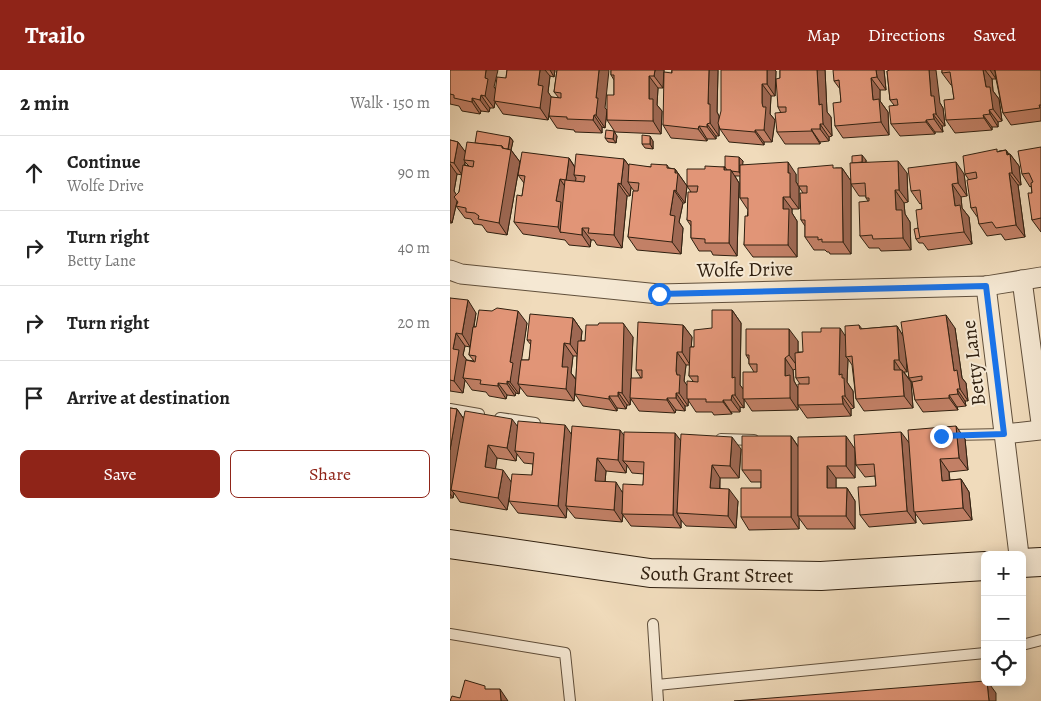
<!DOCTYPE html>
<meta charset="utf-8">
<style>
:root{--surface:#fff;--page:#f6f6f6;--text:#222;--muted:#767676;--line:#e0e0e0;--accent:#8f2418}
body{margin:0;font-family:Alegreya,serif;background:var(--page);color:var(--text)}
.controls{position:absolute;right:15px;bottom:15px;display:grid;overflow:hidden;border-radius:8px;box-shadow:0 2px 12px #0003}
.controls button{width:45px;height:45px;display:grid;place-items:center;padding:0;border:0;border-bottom:1px solid var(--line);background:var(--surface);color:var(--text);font:25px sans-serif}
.stop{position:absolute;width:15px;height:15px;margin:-11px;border:4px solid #1a73e8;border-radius:50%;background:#fff}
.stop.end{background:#1a73e8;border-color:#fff;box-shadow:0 1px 5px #0008}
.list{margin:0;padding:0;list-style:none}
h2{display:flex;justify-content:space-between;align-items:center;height:65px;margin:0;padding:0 20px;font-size:21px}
h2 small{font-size:16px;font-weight:400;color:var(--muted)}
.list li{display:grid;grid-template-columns:32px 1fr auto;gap:15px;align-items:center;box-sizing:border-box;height:75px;padding:0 20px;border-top:1px solid var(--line)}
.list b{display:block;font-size:19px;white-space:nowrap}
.list p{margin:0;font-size:16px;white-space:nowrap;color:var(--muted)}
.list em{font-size:16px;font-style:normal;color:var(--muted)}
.actions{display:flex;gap:10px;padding:15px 20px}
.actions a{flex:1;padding:11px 0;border:1px solid var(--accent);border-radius:8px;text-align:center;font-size:18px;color:var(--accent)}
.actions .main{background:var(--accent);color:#fff}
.icon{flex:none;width:28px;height:28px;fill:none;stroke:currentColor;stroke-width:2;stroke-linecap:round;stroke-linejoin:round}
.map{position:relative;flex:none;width:591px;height:631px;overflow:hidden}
header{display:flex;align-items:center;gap:30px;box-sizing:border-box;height:70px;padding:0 25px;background:var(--accent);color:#fff}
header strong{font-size:24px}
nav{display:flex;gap:28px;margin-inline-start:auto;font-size:18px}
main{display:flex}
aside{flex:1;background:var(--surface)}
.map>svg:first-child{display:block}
</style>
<header>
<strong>Trailo</strong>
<nav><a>Map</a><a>Directions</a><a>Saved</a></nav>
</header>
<main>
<aside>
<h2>2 min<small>Walk · 150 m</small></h2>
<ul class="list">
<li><svg class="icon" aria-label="ahead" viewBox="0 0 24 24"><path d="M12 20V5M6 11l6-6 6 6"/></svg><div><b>Continue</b><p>Wolfe Drive</p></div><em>90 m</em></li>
<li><svg class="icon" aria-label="right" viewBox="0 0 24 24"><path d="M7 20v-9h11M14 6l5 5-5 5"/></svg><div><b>Turn right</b><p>Betty Lane</p></div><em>40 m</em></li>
<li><svg class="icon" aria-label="right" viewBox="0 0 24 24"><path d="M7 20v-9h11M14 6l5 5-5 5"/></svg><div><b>Turn right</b></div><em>20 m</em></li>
<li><svg class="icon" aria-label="arrive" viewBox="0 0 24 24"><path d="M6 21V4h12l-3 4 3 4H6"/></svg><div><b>Arrive at destination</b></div></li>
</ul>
<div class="actions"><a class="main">Save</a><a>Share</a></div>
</aside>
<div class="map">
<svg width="591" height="631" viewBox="0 0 591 631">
<rect width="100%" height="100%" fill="#f0dbbb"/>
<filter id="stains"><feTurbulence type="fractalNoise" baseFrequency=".004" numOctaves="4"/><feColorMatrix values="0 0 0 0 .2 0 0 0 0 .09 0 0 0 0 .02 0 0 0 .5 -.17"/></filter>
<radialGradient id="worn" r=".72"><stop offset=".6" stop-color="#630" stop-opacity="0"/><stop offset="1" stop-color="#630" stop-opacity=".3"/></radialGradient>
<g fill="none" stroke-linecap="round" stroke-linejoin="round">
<defs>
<g id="lane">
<polyline points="0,339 29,344"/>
<polyline points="50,348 85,353"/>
<polyline points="501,365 554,364"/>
<polyline points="271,369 304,370"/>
<polyline points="203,554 208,631"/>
<polyline points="0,564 115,583 120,631"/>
<polyline points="572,575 591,570"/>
<polyline points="207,615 535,583"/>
</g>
<g id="street">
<polyline points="0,200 11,204 209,224 536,216 591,207"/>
<polyline points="572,210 591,353"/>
<polyline points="536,216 569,485"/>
<polyline points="554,364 591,360"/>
</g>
<g id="secondary">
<path id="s1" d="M0 474 200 503 371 506 535 496"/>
<polyline points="572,493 591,492"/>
</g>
</defs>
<use href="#lane" stroke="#604f3b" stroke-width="12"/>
<use href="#street" stroke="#604f3b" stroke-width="21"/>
<use href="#secondary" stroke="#302010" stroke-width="30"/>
<use href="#lane" stroke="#f5e8d3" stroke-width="10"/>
<use href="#street" stroke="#f5e8d3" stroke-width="19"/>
<use href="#secondary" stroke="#f5e8d3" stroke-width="28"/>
</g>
<g fill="#c28066" stroke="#302010" fill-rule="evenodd">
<polygon points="0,0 44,17 46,19 56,8 57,0 105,0 104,7 100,6 98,22 101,27 109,28 104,22 107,0 155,38 157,40 155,58 152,57 152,63 125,62 124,60 107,58 99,46 98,50 53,44 45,32 44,38 40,38 39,42 31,41 30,44 12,41 9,36 0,34"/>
<polygon points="161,0 214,0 213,18 208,18 207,35 212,41 211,64 165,62 157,50 164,25 164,10 161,5"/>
<polygon points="222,0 268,0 267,42 269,46 269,48 326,1 325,26 321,26 320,44 325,50 322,72 314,72 314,75 279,72 270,59 269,56 269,66 266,66 266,69 257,69 257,71 221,68 213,55"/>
<polygon points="330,0 375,0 377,42 381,47 382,66 379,67 379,71 370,72 370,74 335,74 327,62 331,43 328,37 330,8"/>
<polygon points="434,0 436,20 430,20 430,31 438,42 439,65 393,68 385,56 391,32 390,19 384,11"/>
<polygon points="492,0 591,0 591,51 561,55 553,43 546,9 542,9 543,21 549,29 552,51 548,52 548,57 542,57 542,60 505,63 496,50 504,29 502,15 501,15 492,3"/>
<polygon points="437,1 490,33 493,38 495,56 492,56 493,62 485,62 485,64 450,66 441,54 444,35 440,30"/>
<polygon points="167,66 166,73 158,72 155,68"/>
<path d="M60 67 63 71 61 80 70 92 57 165 37 162 32 155 24 154 21 149 15 148 6 136 7 132V131L2 153H0V70L8 72 15 82 25 73ZM15 92 19 96 15 95ZM7 104 12 105 9 122 6 125 4 121Z"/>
<polygon points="203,71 203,79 195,78 192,74"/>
<polygon points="591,77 591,162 582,150 582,123 581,116 580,117 572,104"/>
<polygon points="556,80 559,84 560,84 569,96 571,115 568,115 575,167 555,170 551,164 537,166 529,154 528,148 521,138 519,110 515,104 549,81"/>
<polygon points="119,88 125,97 174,89 179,96 201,97 217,95 219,98 225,99 237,116 235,133 233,133 229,152 233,158 231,184 187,180 178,167 184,121 181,117 180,126 177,126 172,178 147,175 144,170 141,170 140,177 119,175 115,170 73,164 64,152 72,126 74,113 68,105"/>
<polygon points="416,90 416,92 457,103 458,132 454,133 455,144 460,152 461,180 431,181 429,178 419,178 410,166 418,131 416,128 416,126 409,126 401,114 401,184 380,184 379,182 377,182 375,180 364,180 355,167 355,156 351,150 353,123 349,117 349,139 342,139 342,143 347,151 347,187 303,187 294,175 298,140 290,128 290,106 285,106 289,113 287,186 263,185 261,181 249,181 241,168 241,156 237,150 241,122 237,116 255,99 274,97 293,91 292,95 346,104 346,112 348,115 386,98 392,98 400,110"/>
<polygon points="514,104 517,126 511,127 512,138 519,147 522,174 478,180 473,173 469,173 466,169 472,139 471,133 470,134 461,121"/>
<path d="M0 228 26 243 24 257 77 253 71 290H79L81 275 77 270 123 248 132 261 131 271 183 267 181 309 191 308 186 300 233 255 242 267 241 277H244L262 258 282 240 291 253 290 315 293 319 304 302 299 294V290L296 285 348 271V282H353L395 265 409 255 412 259 447 256 453 266 505 258 512 308 516 313 518 331H515L516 336 507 337 508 340 473 342 465 330 462 312 459 308 457 290V302H454L461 312 463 338 414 341 406 329 402 295 398 289 397 312 403 321 404 338 401 339V346L357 348 348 335V319V340L302 341 294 329V338L290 337V342H281L282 344 264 345 262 342H246L238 330V336H235V341L226 340 225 343 189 341 181 329 180 335H177L176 339 167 338V341L133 336 125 324 124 331 77 326 70 317 69 324 66 323 65 326 57 325 56 329 39 326 36 322 22 320 15 310 13 323 0 321ZM15 276 20 277 19 285 24 291 17 290 13 285ZM123 286H127L126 309 121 303ZM236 295H240L239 306 243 311 237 316 234 311ZM346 299V308L350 314 348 318 344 311 343 300Z"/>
<path d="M0 338 7 339 14 349 122 364 174 365 291 379 289 408H270V418L288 431 286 458 236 456 231 450V458L181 456 173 445 172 452 125 448 117 438 116 448 68 443 59 431 60 424 57 440 10 432 4 423 3 428H0ZM67 384 74 393 83 394 82 405 61 412 45 399 47 388 66 391ZM177 395 182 403 194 404 193 415 173 422 155 412 156 401 176 403Z"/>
<polygon points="341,366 348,376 405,378 459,372 515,369 518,400 499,402 500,410 511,409 519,422 522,450 473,454 465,443 466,453 419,457 410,445 426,416 425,406 415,407 406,395 405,380 405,408 386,408 386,418 397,418 405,431 405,459 357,459 349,448 349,459 299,460 291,447 311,418 311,412 301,412 292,400"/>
</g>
<g fill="#9e6853" stroke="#302010">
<polygon points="36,0 48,0 44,17 47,21 44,38 35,26 35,8"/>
<polygon points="90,0 95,0 100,6 98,22 102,28 98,50 90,38 88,15"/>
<polygon points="100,0 105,0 104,7"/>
<polygon points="149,0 159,0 155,38 157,40 155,58 146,45 146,28"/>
<polygon points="205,0 214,0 213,18 204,6"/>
<polygon points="259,0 268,0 267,42 269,46 269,66 260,53 258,34"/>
<polygon points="317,0 325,0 326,1 325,26 317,14"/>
<polygon points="367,0 375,0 377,42 381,47 382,66 373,54 369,35"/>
<polygon points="426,0 434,0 436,20 427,7"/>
<polygon points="479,0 486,0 490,33 493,38 495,56 486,44 481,26"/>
<polygon points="533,0 535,0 542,9 543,21 549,29 552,51 543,39 536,17"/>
<polygon points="540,0 544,0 545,1 546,9"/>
<polygon points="199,6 208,18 207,35 212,41 211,64 203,51 199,29"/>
<polygon points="421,8 430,20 430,31 438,42 439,65 431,52 423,30"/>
<polygon points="312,14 321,26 320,44 325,50 322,72 314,60 312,33"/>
<polygon points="31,25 40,38 39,42 30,30"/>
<polygon points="22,28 31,41 30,44 22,32"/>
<polygon points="539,40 548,52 548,57 540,44"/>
<polygon points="483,44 492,56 493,62 484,49"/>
<polygon points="144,45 152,57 152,63 143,50"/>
<polygon points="533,45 542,57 542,60 534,48"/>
<polygon points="476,50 485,62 485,64 476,52"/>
<polygon points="257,54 266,66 266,69 257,57"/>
<polygon points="370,54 379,67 379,71 370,59"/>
<polygon points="249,56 257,69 257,71 248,59"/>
<polygon points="361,59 370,72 370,74 362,61"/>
<polygon points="305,60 314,72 314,75 305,62"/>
<polygon points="164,61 167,66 166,73 163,69"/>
<polygon points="200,66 203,71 203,79 200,74"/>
<polygon points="60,67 63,71 61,80 70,92 57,165 49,153 52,78 52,76 58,79"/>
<polygon points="8,72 17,84 14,90 15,92 12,105 4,93"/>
<polygon points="556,80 560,87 560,84 569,96 571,115 562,103"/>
<polygon points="412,85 416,90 415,99 412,94"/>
<polygon points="289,87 293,91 292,106 289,102"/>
<polygon points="119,88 127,101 124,105 126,108 124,122 116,110"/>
<polygon points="174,89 183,101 178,112 181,117 180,126 171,114"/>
<polygon points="448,91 457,103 458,132 449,120"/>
<polygon points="338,92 346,104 346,112 349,116 349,139 340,127 338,103"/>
<polygon points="506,92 514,104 517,126 508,113"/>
<polygon points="0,94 7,104 4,121 8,127 2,153 0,150"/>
<polygon points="274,97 281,100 289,113 287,186 279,173"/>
<polygon points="392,98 401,111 401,184 393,172"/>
<polygon points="225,99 237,116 235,133 226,121"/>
<polygon points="559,103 568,115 575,167 566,155"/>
<polygon points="110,109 118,121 111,163 108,157 106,131"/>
<polygon points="168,113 177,126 172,178 164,165"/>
<polygon points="502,114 511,127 512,138 519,147 522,174 514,162 505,136"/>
<polygon points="224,120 233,133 229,152 233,158 231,184 222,172 220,145"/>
<polygon points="445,120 454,133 455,144 460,152 461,180 453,168 446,140"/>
<polygon points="333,127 342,139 342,143 347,151 347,187 338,175 333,139"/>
<polygon points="132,158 141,170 140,177 132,165"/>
<polygon points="18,230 26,243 20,277 12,264"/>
<polygon points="282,240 291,253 290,315 294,320 294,338 285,325 282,308"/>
<polygon points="68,241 77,253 70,301 68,314 70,317 69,324 60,312 60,292"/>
<polygon points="496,245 505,258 512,308 516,313 518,331 510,319 504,301"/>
<polygon points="123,248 132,261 129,287 120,274"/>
<polygon points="173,253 183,267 180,335 172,323"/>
<polygon points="233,255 242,267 240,295 232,282"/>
<polygon points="447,256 455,269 457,302 449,290"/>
<polygon points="390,258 398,270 396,287 398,289 397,312 403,321 404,338 395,326 389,305"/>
<polygon points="339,259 348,271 348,297 339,285"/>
<polygon points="6,263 15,276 13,285 18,292 13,308 15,310 13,323 4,311 3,279"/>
<polygon points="114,273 123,286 121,303 126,310 124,331 116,319 112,297"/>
<polygon points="227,282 236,295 234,311 239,318 238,336 229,323 227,305 226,301"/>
<polygon points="335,288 343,300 344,311 348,318 348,340 340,328 335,306"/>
<polygon points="444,290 452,302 444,300"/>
<polygon points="452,300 461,312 463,338 454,326"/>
<polygon points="57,311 66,323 65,326 57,314"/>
<polygon points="48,313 57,325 56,329 48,316"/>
<polygon points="507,319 515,331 516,336 508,324"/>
<polygon points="168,322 177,335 176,339 168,326"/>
<polygon points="226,323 235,336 235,341 226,328"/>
<polygon points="282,325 290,337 290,342 281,330"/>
<polygon points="499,325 507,337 508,340 499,328"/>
<polygon points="159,326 167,338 167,341 159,329"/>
<polygon points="392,326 401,339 401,346 393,334"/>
<polygon points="217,328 226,340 225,343 217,330"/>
<polygon points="273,330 281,342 282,344 273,332"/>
<polygon points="7,339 15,351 1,420 4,423 3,428 0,424 0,380"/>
<polygon points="62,349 71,361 65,381 67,384 66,391 57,378"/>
<polygon points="115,355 124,368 116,436 117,438 116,448 108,436"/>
<polygon points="506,356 515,369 518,400 509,388"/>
<polygon points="170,360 179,372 173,391 177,395 176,403 168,390"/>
<polygon points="451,362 460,374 466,453 457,441"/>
<polygon points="225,363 234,375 227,443 231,450 231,458 223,445"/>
<polygon points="341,366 349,378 348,446 349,448 349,459 341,447"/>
<polygon points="396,366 405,379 405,408 396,396"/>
<polygon points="282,367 291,379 289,408 280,396"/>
<polygon points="38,375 47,388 44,410 35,397"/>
<polygon points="147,388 156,401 154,423 145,411"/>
<polygon points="490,389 499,402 500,423 492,411"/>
<polygon points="262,395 270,408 269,430 260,418"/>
<polygon points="377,396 386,408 386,431 377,418"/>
<polygon points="53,400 62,413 57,440 48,428"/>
<polygon points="511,409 519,422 522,450 513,438"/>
<polygon points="166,412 174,425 172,444 173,445 172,452 164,440"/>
<polygon points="397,418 405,431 405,459 396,446"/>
<polygon points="279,419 288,431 286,458 278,446"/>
<polygon points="537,612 538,612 546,623 546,631 539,631"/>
<polygon points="50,619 58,631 51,631"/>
</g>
<g fill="#e19577" stroke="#302010">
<polygon points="0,0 36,0 35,8 38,9 35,26 31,25 30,30 22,28 22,32 4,28 4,25 0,24"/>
<polygon points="57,0 90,0 88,15 93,16 90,38 44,31 47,7 56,8"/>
<polygon points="107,0 149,0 146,28 148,28 146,45 144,45 143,50 117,49 117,47 99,46 101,27 111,28 111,23 104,22"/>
<polygon points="161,0 205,0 204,6 199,6 199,29 203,29 203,51 157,50 157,25 164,25 164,5 161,5"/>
<polygon points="222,0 259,0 258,34 260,34 260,53 257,54 257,57 249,56 248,59 213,55 214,2 222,3"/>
<polygon points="271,0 317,0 317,14 312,14 312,33 313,37 316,37 314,60 305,60 305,62 270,59 268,53 271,41"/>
<polygon points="330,0 367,0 369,35 372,34 373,54 370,54 370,59 361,59 362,61 327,62 325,43 336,42 336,37 328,37 326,9 330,8"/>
<polygon points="383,0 426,0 427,7 421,8 423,30 429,29 431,52 385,56 383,33 391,32 389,10 384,11"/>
<polygon points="440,0 479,0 481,26 484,26 486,44 483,44 484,49 476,50 476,52 441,54 439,36 448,35 447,29 440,30 437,1"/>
<polygon points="492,0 533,0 536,17 540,17 543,39 539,40 540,44 533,45 534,48 496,50 494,30 504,29 500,2 492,3"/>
<polygon points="545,0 591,0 591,35 589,35 590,38 553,43"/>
<polygon points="156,60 164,61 163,69 155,68"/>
<polygon points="27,61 60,67 58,79 54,79 52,76 25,73"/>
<polygon points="192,65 200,66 200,74 192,74"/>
<polygon points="0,70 8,72 4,93 0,92"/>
<polygon points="17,72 52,76 52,78 61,80 49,153 28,149 29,146 25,143 16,142 16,138 6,136 8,132 4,127 9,122 13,95 23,97 24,91 14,90"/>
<polygon points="591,77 591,148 582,150 578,123 582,123 581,113 583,112 579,103 572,104 568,81"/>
<polygon points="547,79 547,82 556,80 557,85 560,84 562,103 559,103 566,155 546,158 542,152 529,154 526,137 521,138 517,110 527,108 526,102 515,104 513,86"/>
<polygon points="72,82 119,88 116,110 110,109 106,131 111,132 108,157 64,152 67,125 72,126 75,106 68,105"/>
<polygon points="126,84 174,89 171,114 168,113 164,165 138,163 139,158 132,158 132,165 110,162 115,110 134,112 135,106 124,105"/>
<polygon points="412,85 412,92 402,93 402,86"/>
<polygon points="275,86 289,87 289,102 281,101 281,100 277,100 275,97"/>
<polygon points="448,91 449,120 445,120 446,140 452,140 453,168 423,169 422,165 410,166 409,132 419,131 419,128 416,128 415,113 401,114 400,93"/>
<polygon points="338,92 338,103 340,103 340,127 333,127 333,139 339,139 338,175 294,175 295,146 298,146 298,128 290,128 290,95"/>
<polygon points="506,92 508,113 502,114 505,136 510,135 514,162 469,167 466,140 472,139 470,120 461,121 458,98"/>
<polygon points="179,94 201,97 201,94 217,95 217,98 225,99 225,103 228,103 226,121 224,120 220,145 225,146 222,172 178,167 183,121 188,121 189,113 178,112"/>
<polygon points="383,95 383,98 392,98 393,172 372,172 372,169 368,170 368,167 355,167 355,150 351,150 350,123 357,123 357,116 348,116 348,98"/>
<polygon points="255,96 274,97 274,100 281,100 279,173 255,173 255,169 241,168 241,151 237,150 238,122 247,122 248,116 237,116 237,99 255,99"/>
<polygon points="468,158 470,168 466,169 464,159"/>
<polygon points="0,228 18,230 12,264 6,263 3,279 9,280 4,311 0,310"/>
<polygon points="47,238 68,241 60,292 63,293 60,312 57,311 57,314 48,313 48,316 30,314 31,310 13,308 16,290 25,292 26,286 19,285 23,257 26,257 29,240 42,241"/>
<polygon points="262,240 282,240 282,308 285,307 285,325 282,325 281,330 273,330 273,332 256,332 256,329 237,329 237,311 248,312 248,306 239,306 240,277 244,277 244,260 262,258"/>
<polygon points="80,244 123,248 120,274 114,273 112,297 118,297 116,319 68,314 71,290 79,290 81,270 77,270"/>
<polygon points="496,245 504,301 507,300 510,319 507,319 508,324 499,325 499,328 465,330 462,312 472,310 472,306 459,308 451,252"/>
<polygon points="188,252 233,255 232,282 227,282 226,301 227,305 230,305 229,323 226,323 226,328 217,328 217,330 180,328 181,308 192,308 192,300 186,300"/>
<polygon points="149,253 173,253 174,255 172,323 168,322 168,326 159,326 159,329 125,324 128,271 135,271 136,255 148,255"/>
<polygon points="409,255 410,259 447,256 449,290 444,290 444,300 452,300 454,326 406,329 402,286 396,287 395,256"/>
<polygon points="371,258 390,258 389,305 392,304 392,308 394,308 395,326 392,326 393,334 348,335 348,314 359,314 359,307 346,308 345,283 353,282 352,262 371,262"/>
<polygon points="296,259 339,259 339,285 335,288 335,306 340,305 340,328 293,329 293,302 307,302 307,294 299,294 299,285 296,285"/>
<polygon points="0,338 7,339 0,380"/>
<polygon points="15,341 62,349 57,378 38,375 35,397 53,400 48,428 1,420"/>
<polygon points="68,351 115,355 108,436 59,431 62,404 82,405 84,383 65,381"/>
<polygon points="122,356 170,360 168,390 147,388 145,411 166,412 164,440 116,436"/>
<polygon points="506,356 509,388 490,389 492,411 511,409 513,438 464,442 458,360"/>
<polygon points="174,362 225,363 223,445 172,444 173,414 193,415 194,392 173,391"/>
<polygon points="451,362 457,441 410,445 408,417 426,416 424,394 406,395 404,365"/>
<polygon points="231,364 282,367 280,396 262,395 260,418 279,419 278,446 227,443"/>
<polygon points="292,366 341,366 341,447 291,447 291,418 311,418 311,400 292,400"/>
<polygon points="396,366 396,396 377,396 377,418 397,418 396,446 348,446 348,367"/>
<polygon points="15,610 35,616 35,619 50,619 51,631 0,631 2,626 10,628"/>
<polygon points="535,611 535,612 537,612 539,631 284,631"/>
</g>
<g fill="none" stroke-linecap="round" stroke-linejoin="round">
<polyline stroke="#1a73e8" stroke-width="6" points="209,224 536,216 554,364 491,366"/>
</g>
<g text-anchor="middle" stroke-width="4" stroke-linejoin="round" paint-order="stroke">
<g font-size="20" fill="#302010" stroke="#f5e8d3">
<text transform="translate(295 199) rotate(-1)" y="7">Wolfe Drive</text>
<text transform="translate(523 293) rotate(-97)" y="7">Betty Lane</text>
<text dy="7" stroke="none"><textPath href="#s1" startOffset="269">South Grant Street</textPath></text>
</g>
</g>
<rect width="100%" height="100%" filter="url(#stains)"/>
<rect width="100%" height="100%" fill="url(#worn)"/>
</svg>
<div class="controls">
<button>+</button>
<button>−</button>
<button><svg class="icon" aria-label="locate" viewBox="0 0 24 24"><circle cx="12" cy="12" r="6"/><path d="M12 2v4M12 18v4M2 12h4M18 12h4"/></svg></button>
</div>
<div class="stop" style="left:209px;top:224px"></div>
<div class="stop end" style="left:491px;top:366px"></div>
</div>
</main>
